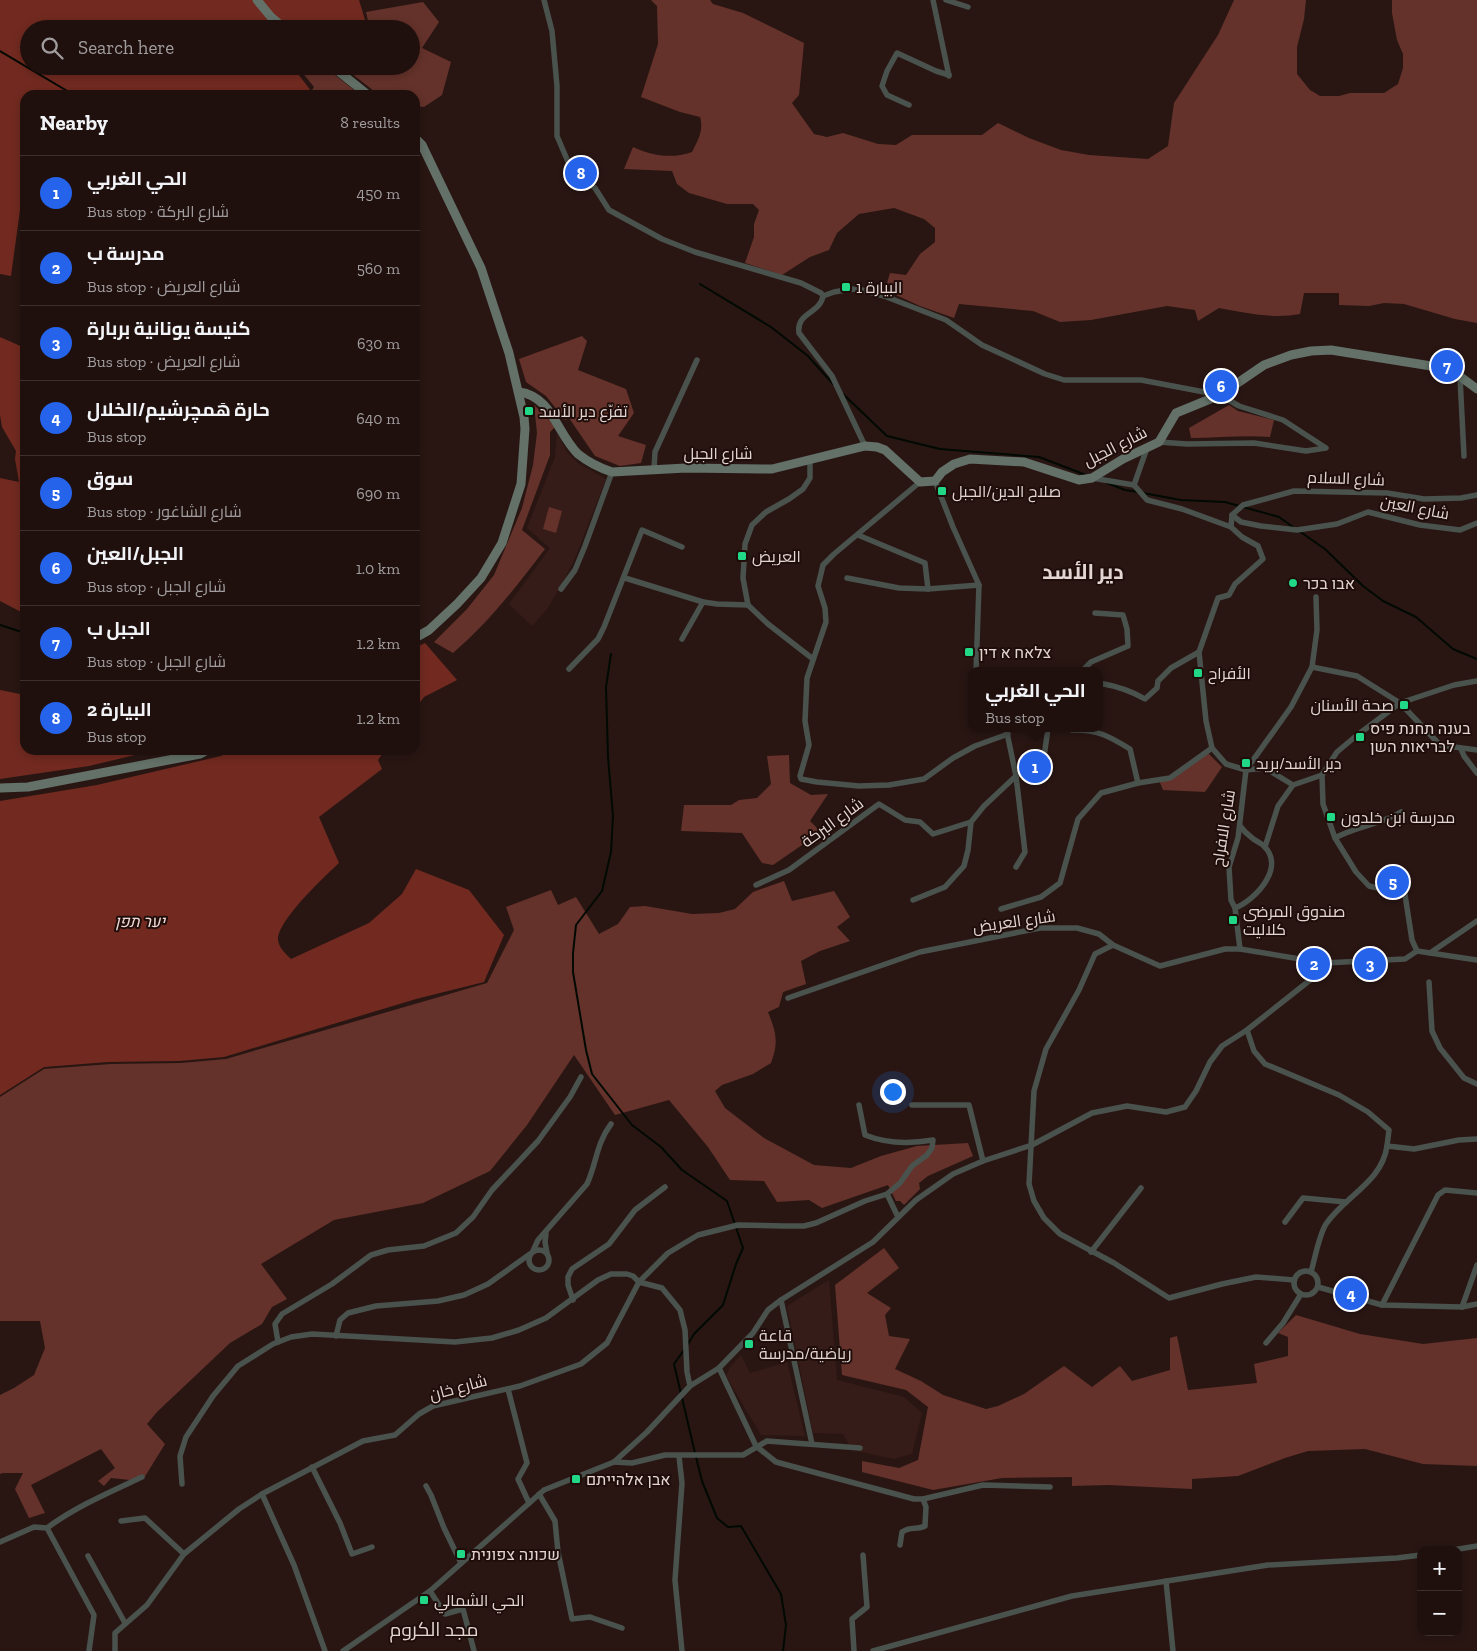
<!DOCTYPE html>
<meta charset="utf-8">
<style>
:root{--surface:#1f100e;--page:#271917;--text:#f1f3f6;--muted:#a19d9e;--line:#3c302e;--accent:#2563eb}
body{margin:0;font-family:"Zilla Slab",Cairo,Heebo,serif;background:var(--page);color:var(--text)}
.controls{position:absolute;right:15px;bottom:15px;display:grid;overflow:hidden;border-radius:10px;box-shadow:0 2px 8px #0003}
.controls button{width:45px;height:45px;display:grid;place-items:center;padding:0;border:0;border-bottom:1px solid var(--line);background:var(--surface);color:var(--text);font:25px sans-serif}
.you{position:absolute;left:892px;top:1091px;width:18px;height:18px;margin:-12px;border:4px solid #fff;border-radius:50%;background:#1a73e8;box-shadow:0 0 0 8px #1a73e833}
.badge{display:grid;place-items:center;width:32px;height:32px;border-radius:50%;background:var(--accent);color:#fff;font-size:16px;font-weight:700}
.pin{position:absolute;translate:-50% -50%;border:2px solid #fff;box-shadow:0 1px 5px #0006}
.popup{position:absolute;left:968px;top:667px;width:135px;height:65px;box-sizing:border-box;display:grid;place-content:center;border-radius:10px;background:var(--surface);filter:drop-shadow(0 1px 4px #0005);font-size:16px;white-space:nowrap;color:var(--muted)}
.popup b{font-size:19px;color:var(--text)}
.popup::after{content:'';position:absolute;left:50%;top:100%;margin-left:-10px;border:10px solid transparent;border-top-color:var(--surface)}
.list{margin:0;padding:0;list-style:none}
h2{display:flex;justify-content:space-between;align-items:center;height:65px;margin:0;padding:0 20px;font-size:21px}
h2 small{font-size:16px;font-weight:400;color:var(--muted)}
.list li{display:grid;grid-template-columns:32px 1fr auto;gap:15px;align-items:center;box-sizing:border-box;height:75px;padding:0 20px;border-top:1px solid var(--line)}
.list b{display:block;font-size:19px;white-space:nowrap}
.list p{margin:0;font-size:16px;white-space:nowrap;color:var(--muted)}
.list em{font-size:16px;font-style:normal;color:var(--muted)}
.icon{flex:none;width:28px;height:28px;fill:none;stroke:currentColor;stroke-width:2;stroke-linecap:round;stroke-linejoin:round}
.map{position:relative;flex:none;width:1477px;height:1651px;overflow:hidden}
.search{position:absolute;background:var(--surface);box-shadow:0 2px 8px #0003;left:20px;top:20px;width:400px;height:55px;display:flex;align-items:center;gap:12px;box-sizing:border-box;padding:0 18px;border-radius:28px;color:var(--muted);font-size:19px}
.panel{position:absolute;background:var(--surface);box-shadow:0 2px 8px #0003;left:20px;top:90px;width:400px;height:665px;border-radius:15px}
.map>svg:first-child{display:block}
</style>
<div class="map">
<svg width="1477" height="1651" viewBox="0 0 1477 1651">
<rect width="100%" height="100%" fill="#291613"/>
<g fill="#361c18">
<polygon points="557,433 567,452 579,464 606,479 573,563 548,608 532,626 509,604 550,548 527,528 555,457"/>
<polygon points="829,1280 837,1380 904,1397 922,1413 912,1454 894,1459 852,1450 843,1434 813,1433 787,1306"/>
<polygon points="741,1355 750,1373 787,1362 805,1436 761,1435 726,1376 730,1367"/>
</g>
<g fill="#64322a">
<path d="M651 0H710L713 4 743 13 804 43 799 95 792 103 814 134 827 137 843 133 878 144 896 145 912 135H982L998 123 1029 138 1061 150 1089 155 1148 159 1168 146 1174 103 1218 35 1234 0H1306L1304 19 1297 47V74L1310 90 1320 96H1339L1350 93H1384L1398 84 1403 68V54L1397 40 1392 13V0H1477V323L1455 319 1404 304 1384 303 1369 306 1339 305V293H1304L1300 314C1273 319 1246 313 1219 308L1198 321 1195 310 1167 306 1091 320 1060 322 1033 311 959 304 954 318 920 306 885 290 890 273 906 275 920 254 935 242V228L924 219 894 208 859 214 837 233 829 250 810 257 782 275 745 263 754 237V224L759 210 753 204H727L689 193 677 184 672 171 624 169 633 147C652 156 672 159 692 152 698 140 704 130 700 117L680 112 641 97 658 44 657 6Z"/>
<polygon points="423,2 439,22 422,48 451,62 442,95 424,107 415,106 415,95 379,95 342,66 411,66 411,29 359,29 369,26 366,12"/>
<polygon points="297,66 324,66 360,95 309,95 314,87"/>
<polygon points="582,336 587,341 578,370 626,389 634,413 618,436 646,445 641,463 620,466 595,456 569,418 565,420 546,396 526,382 519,359"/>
<path d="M534 405 545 415 555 427 550 432V455L522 530 545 549C517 586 489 622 453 653L434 642 467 609 494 575 522 508 533 465 537 433Z"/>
<path d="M1229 405 1238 411 1274 420 1270 437C1244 435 1217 438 1191 438L1189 428Z"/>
<polygon points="549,507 562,511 556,533 543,529"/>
<polygon points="1206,751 1222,767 1205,792 1163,790 1159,780 1170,778"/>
<polygon points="789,755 790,783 811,795 828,794 810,821 821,832 773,865 762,863 742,833 681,831 684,805 731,805 739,800 757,798 771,784 767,756"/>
<path d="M784 881 792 901 834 891 850 917 837 927 850 941 820 951 801 961 806 984 783 992 779 1007 768 1012C776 1032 779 1042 771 1063L753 1074 722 1085 715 1091 725 1108 764 1138 814 1165 851 1168 881 1156 917 1146 968 1143 973 1156 928 1176 919 1183 920 1189 904 1205 900 1201H896L888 1185 822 1208 809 1200 777 1202 764 1181 730 1180 708 1147 669 1100 615 1115 574 1055 527 1125 490 1171 423 1203 334 1220 261 1264 287 1299 272 1307 262 1324 230 1343 157 1412 147 1424 165 1444 144 1478 130 1480 111 1478 104 1486 98 1481 115 1468 101 1449 31 1485 45 1513 29 1518 15 1489 23 1473H3L0 1474V1395L14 1388 34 1375 45 1348 40 1321H0V1097L44 1069 111 1064 181 1063 226 1059 487 983 514 930 506 907 551 890 558 905 576 897 599 934 618 924 630 907 645 906 692 914 719 913 735 909 753 892Z"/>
<polygon points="884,1248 899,1268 867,1293 891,1308 885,1315 889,1336 910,1339 895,1369 921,1381 943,1395 986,1409 998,1406 1024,1394 1064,1366 1092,1387 1120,1366 1132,1381 1170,1370 1170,1338 1177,1336 1188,1390 1257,1383 1254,1364 1288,1356 1288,1337 1278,1333 1296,1315 1360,1334 1423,1344 1477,1338 1477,1466 1423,1464 1365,1449 1308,1451 1285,1458 1238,1476 1192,1479 1192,1489 1108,1485 1072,1486 1072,1477 1002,1478 933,1490 862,1472 862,1461 899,1468 918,1460 928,1407 906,1390 842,1375 835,1285"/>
</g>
<g fill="#722a20">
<polygon points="0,0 359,0 366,23 345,29 29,29 29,66 292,66 311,91 309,95 25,95 25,208 20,210 11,276 0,274"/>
<polygon points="0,337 25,348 25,614 0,601 0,478 19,482 15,459 16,451 2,427 0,415"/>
<polygon points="425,643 457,680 424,697 415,709 415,648"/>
<polygon points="0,690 25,695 25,750 156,750 89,766 0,779"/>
<path d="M235 750H385L378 760 382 769 319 817 339 863C325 876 277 921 278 940 279 948 285 953 291 959L369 923 402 894 416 869 469 890 504 935 484 982 416 999 224 1057 179 1061 108 1062 44 1067 0 1095V801L97 785 221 756Z"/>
</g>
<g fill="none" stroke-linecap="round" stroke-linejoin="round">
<g stroke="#000902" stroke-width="2">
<polyline points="0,51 74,95"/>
<polyline points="700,284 771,327 808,356 833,384"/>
<polyline points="843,394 887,436 940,449 1039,457 1086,475"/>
<polyline points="1107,483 1125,490 1139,492"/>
<polyline points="1143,493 1181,500 1225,502 1279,517 1293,527"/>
<polyline points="1299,531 1325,549 1363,586 1383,601 1416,617 1453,649 1477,659"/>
<polyline points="0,625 25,633"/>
<polyline points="611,654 606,687 608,757 613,816 611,852 602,891 576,925 573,953 573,972 586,1050 592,1074 632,1125 661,1147 682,1170 727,1201 743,1248 736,1264 723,1305 694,1334 688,1344"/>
<polyline points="684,1350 674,1364 695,1453"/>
<polyline points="696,1457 702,1481 717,1518 728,1527 741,1526 781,1594 786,1625 783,1651"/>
</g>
<g stroke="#4a524d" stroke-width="5.5">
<path d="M544 0 552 31 557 86V136L572 171 595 188 609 210 662 239 695 252 801 283 821 293 823 296C820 314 796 312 799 333L832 376 865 446"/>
<polyline points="933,0 949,76"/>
<polyline points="946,0 968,7"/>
<polyline points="909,105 887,95 882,86 887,71 897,53 936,71 949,75"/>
<polyline points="823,296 834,292 851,289 862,290 884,296 946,320 982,345 1045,374 1064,380 1141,380 1220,395 1239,406 1283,420 1326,448 1306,451 1254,443 1187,444 1159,442"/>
<polyline points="1460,377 1464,456"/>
<polyline points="1147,448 1134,485 1147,500 1182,509 1231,527 1242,537 1258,546 1263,559 1235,584 1229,595 1218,598 1199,652 1206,721 1212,748 1226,764 1246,770 1238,838 1229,867 1231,900 1235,908 1240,949"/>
<polyline points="810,460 810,478 803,489 789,499 766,512 752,525 745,544 743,578 748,605 768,624 813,659"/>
<polyline points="654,469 655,452 697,360"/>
<polyline points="1092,478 1134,485"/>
<polyline points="935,481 953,527 979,585 976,671"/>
<polyline points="920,482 834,554 823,565 818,586 825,608 826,622 807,678 805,721 809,745 800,776 801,779 817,782 859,786 889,785 924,779 953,758 975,746 1008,734"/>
<polyline points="1232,515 1241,522 1261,526 1297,530 1337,524 1368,512 1420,525 1460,530 1477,523"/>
<polyline points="1231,527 1232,515 1243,505 1294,491 1387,493 1424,499 1461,498 1477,495"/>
<polyline points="858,535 925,563 928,589"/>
<polyline points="625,578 703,602 717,604 748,605"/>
<polyline points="847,578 899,588 928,589 979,585"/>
<polyline points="561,589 575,570 585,546 612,472"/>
<polyline points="682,639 703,602"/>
<polyline points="1312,667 1357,676 1400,703 1440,745 1477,750"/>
<polyline points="569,669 598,639 604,627 642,530 682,547"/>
<polyline points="1082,671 1091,662 1128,646 1127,629 1123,615 1095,613"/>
<path d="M1099 683C1116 686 1130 690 1145 699L1157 688 1158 681 1171 668 1199 652"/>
<polyline points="1006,728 1016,776 1025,852 1016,867"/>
<path d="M1072 730C1096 729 1109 736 1130 749L1138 783"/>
<polyline points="1461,749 1464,756 1477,773"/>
<polyline points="1246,770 1291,707 1312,667 1317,630 1316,597"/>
<polyline points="1246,770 1265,768 1293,785 1322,775"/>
<path d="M1335 838C1356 826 1380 825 1401 812"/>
<polyline points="1265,847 1278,806 1293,785"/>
<polyline points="756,885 789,870 879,804 905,820 920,822 933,834 971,822 984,806 1016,776 1044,757 1048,728"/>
<polyline points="913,900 945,887 964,866 968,850 971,822"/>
<path d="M1235 908C1255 900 1286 868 1264 846 1261 843 1255 841 1251 837 1247 834 1243 830 1240 826"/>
<polyline points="1001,909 1041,897 1060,883 1078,819 1101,793 1138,783 1170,778 1212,748"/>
<polyline points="1113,945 1095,954 1079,990 1046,1049 1034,1091 1029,1184 1034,1201 1044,1218 1060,1234 1114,1263 1169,1298 1222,1284 1256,1277 1294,1280"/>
<polyline points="1417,951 1412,940 1403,882 1382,889 1369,886 1356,872 1335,838 1323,804 1322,775 1337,752 1356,736 1400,703 1454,685 1477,681"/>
<polyline points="1430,953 1477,921"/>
<polyline points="1429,982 1432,1031 1440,1048 1464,1078 1477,1084"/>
<polyline points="788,998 920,952 1040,928 1077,928 1099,934 1113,945 1160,966 1225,949 1240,949 1324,963 1405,959 1417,951 1477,960"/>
<polyline points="1247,1030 1254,1051 1265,1064 1339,1095 1368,1112 1389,1130 1387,1146 1414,1149 1459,1140 1477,1139"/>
<path d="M859 1105 865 1135C887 1144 909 1144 933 1140L932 1148 927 1155 912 1166 900 1183 887 1194"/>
<polyline points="912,1105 969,1105 983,1161"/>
<polyline points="1285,1222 1303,1198 1346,1202"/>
<polyline points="546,1234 545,1242 547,1253"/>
<circle cx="539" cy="1260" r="10"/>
<path d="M533 1251 538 1240 587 1184C597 1162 596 1144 611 1124"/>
<polyline points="1091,1252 1141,1188"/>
<circle cx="1306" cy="1283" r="12"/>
<path d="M1311 1272C1315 1258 1319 1235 1326 1224 1345 1196 1382 1182 1387 1146"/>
<polyline points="1318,1287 1382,1305 1462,1307 1477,1304"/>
<polyline points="573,1300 568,1285 568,1277 572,1269 609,1244 635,1210 665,1187"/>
<polyline points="781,1300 812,1444"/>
<polyline points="1382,1305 1438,1195 1445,1190 1477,1193"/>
<polyline points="1462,1307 1477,1265"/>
<polyline points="336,1336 340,1320 348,1313 376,1306 438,1301 464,1295 488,1284 530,1254"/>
<polyline points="278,1342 275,1324 282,1314 332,1284 371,1255 388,1250 424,1246 456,1233 473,1217 492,1190 538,1141 570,1097 581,1077"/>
<polyline points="1266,1343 1283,1323 1301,1294"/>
<polyline points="719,1368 756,1446 776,1462 914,1499 923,1499 983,1485 1050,1487"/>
<polyline points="508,1389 527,1463 518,1479 529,1503"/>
<polyline points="679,1456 682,1483 675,1580 682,1651"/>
<polyline points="614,1462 632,1463 665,1455 743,1455 767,1441 860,1448"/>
<polyline points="312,1467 340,1523 352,1554 372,1547"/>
<polyline points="182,1484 180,1456 186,1437 213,1396 238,1366 273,1344 291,1337 312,1334 455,1342 492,1338 519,1330 546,1318 598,1280 611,1274 627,1274 633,1276 639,1282 668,1253 698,1235 738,1225 784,1226 804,1226 816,1223 865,1201 887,1194 898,1217"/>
<polyline points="426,1486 431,1495 444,1528 461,1563"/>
<polyline points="262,1494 294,1565 325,1651"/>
<polyline points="539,1494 555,1521 558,1552 572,1619 590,1617 622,1628"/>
<polyline points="121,1521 145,1518 184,1554"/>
<path d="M47 1528C75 1507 110 1492 142 1477"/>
<polyline points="0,1542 34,1527 47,1528 94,1615 89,1651"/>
<path d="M900 1545 902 1532C910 1526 917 1530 925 1526L926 1507 923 1499"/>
<polyline points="1453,1550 1477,1546"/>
<polyline points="88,1556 125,1623"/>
<polyline points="1166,1581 1173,1651"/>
<polyline points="430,1591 445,1614 463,1609 474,1651"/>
<polyline points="115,1651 115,1633 147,1605 184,1554 239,1509 262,1494 363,1441 395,1435 419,1414 433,1406 520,1386 581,1364 607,1343 639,1282 662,1288 680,1310 685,1330 687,1372 690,1386"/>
<polyline points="343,1651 430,1591 544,1490 614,1462 647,1432 690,1386 719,1368 753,1333 768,1310 781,1300 873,1242 916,1200 953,1174 983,1161 1032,1145 1092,1113 1127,1106 1166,1112 1185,1107 1196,1091 1210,1062 1222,1046 1247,1030 1319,973 1324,963"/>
<polyline points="854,1651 852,1619 867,1607 863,1555"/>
<polyline points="873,1651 1072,1596 1268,1565 1397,1558 1421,1555"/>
</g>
<g stroke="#637168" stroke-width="9">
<polyline points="257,0 271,17 285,29"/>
<polyline points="332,66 368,95"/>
<polyline points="415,138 422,145 481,268 509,353 524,417 525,429 521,484 502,543 481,578 457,604 429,630 415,638"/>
<path d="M519 392C552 396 557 434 578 454 588 462 600 468 612 472L686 468 772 469 865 446 877 447 885 450 920 482 935 481 942 472 954 464 970 459 1024 462 1079 480 1092 478 1123 459 1159 442 1176 413 1220 395 1264 365 1291 355 1311 351 1331 350 1450 369 1477 389"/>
<polyline points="0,788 28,787 200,754 207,750"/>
</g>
</g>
<g fill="#21d887" stroke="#1f0d0a" stroke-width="2">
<rect x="841" y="282" width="10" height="10" rx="2.5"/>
<rect x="524" y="406" width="10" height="10" rx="2.5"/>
<rect x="937" y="486" width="10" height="10" rx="2.5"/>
<rect x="737" y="551" width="10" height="10" rx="2.5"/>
<circle cx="1293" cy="583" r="5"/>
<rect x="964" y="647" width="10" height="10" rx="2.5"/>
<rect x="1193" y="668" width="10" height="10" rx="2.5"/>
<rect x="1399" y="700" width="10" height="10" rx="2.5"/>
<rect x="1355" y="732" width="10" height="10" rx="2.5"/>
<rect x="1241" y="758" width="10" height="10" rx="2.5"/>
<rect x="1326" y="812" width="10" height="10" rx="2.5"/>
<rect x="1228" y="915" width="10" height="10" rx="2.5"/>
<rect x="744" y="1339" width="10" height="10" rx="2.5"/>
<rect x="571" y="1474" width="10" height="10" rx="2.5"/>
<rect x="456" y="1549" width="10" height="10" rx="2.5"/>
<rect x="419" y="1595" width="10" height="10" rx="2.5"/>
</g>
<g text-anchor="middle" stroke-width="4" stroke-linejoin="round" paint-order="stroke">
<g font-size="16" fill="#e3d5d2" stroke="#1f0d0a" text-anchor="start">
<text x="856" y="293">البيارة 1</text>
<text x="539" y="417">تفرّع دير الأسد</text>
<text x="952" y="497">صلاح الدين/الجبل</text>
<text x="752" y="562">العريض</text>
<text x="1303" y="589">אבו בכר</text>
<text x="979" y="658">צלאח א דין</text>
<text x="1208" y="679">الأفراح</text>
<text x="1394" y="711" text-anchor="end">صحة الأسنان</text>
<text x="1370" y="734">בענה תחנת פיס<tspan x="1370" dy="18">לבריאות השן</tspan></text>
<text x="1256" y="769">دير الأسد/بريد</text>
<text x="1341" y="823">مدرسة ابن خلدون</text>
<text x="1243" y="917">صندوق المرضى<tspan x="1243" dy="18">كلاليت</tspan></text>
<text x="759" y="1341">قاعة<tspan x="759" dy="18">رياضية/مدرسة</tspan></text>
<text x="586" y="1485">אבן אלהייתם</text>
<text x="471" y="1560">שכונה צפונית</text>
<text x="434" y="1606">الحي الشمالي</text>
</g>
<g font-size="16" fill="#e3d5d2" stroke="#1f0d0a">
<text transform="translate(1115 446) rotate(-27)" y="6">شارع الجبل</text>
<text x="718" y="459">شارع الجبل</text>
<text transform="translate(1346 478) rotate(2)" y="6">شارع السلام</text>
<text transform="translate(1415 507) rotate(11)" y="6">شارع العين</text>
<text transform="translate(832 822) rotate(-36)" y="6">شارع البركة</text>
<text transform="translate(1223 828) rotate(-81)" y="6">شارع الافراح</text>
<text transform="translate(1014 921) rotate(-8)" y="6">شارع العريض</text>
<text transform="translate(458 1387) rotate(-15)" y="6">شارع خان</text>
</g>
<g font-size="16" font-style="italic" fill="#f0d9d4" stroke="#1f0d0a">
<text x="140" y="927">יער תפן</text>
</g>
<g font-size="19" fill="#e3d5d2" stroke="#1f0d0a">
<text x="434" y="1636">مجد الكروم</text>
</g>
<g font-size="21" font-weight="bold" fill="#e3d5d2" stroke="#1f0d0a">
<text x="1083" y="579">دير الأسد</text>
</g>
</g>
</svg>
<div class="controls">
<button>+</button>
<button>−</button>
</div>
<div class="you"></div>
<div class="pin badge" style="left:1035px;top:767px">1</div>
<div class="popup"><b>الحي الغربي</b>Bus stop</div>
<div class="pin badge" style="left:1314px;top:964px">2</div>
<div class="pin badge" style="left:1370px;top:964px">3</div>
<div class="pin badge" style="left:1351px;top:1294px">4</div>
<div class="pin badge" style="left:1393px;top:882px">5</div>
<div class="pin badge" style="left:1221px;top:386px">6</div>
<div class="pin badge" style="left:1447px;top:366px">7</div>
<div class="pin badge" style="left:581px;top:173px">8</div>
<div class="search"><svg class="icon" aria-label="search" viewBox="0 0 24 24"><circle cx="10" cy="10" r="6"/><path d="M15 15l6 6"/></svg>Search here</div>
<section class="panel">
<h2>Nearby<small>8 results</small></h2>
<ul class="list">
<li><span class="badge">1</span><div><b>الحي الغربي</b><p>Bus stop · شارع البركة</p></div><em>450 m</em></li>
<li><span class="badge">2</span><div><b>مدرسة ب</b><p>Bus stop · شارع العريض</p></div><em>560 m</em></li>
<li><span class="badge">3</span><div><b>كنيسة يونانية بربارة</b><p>Bus stop · شارع العريض</p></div><em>630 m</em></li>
<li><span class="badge">4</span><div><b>حارة هَمچرشيم/الخلال</b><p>Bus stop</p></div><em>640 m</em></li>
<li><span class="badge">5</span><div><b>سوق</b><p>Bus stop · شارع الشاغور</p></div><em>690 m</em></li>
<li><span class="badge">6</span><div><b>الجبل/العين</b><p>Bus stop · شارع الجبل</p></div><em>1.0 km</em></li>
<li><span class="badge">7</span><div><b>الجبل ب</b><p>Bus stop · شارع الجبل</p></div><em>1.2 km</em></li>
<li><span class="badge">8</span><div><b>البيارة 2</b><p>Bus stop</p></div><em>1.2 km</em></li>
</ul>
</section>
</div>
